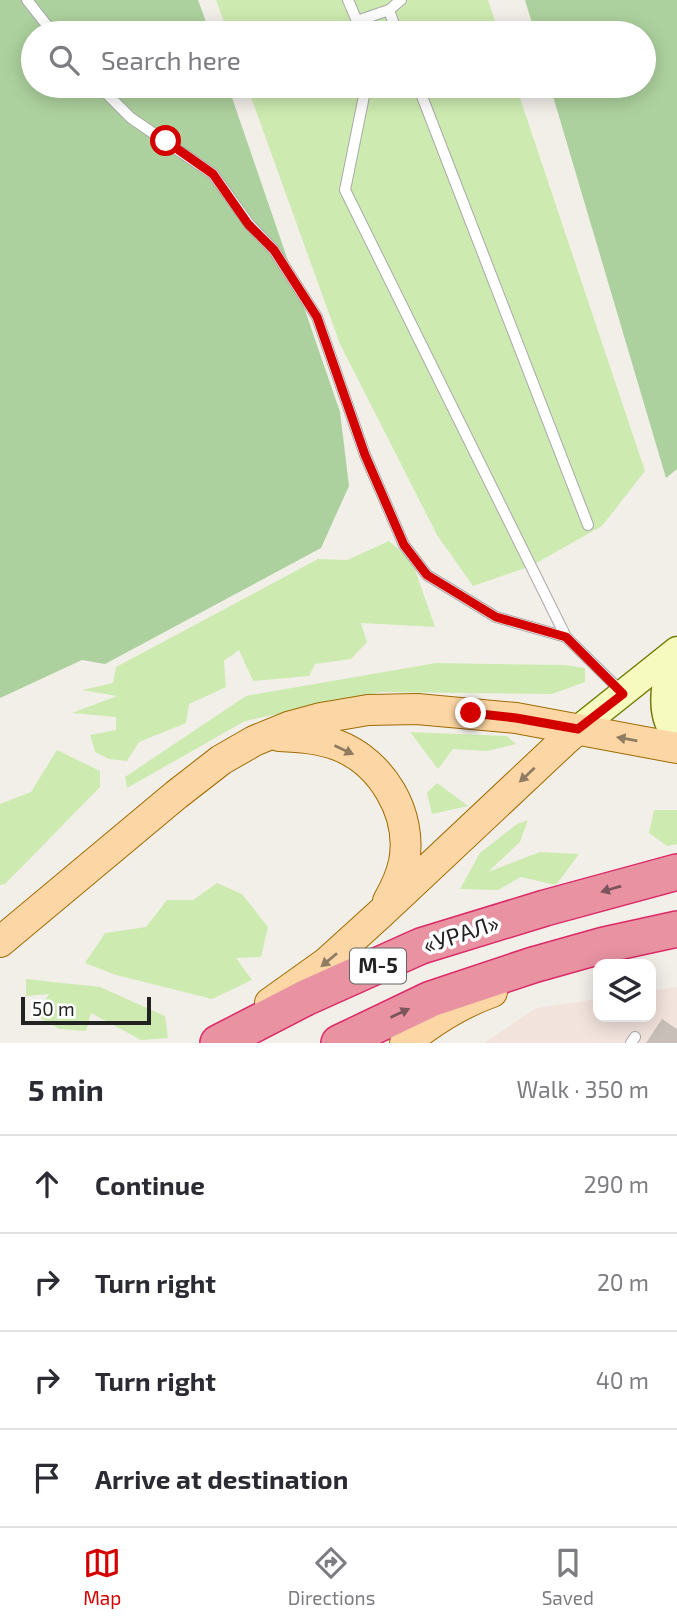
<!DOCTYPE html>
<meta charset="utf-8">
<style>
:root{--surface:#fff;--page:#f7f7f7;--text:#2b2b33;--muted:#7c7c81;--line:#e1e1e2;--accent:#d40000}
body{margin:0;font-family:"Exo 2",sans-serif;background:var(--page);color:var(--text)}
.controls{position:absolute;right:21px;bottom:21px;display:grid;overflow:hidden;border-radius:14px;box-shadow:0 4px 18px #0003}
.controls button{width:63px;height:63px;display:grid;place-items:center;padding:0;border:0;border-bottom:2px solid var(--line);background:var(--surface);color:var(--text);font:35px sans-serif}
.scale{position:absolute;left:21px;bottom:18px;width:130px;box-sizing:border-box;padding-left:7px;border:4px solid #222;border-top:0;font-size:19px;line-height:24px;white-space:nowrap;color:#222;-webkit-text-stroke:5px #fff;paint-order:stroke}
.stop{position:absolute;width:21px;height:21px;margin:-16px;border:5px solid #d40000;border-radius:50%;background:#fff}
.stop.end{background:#d40000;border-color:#fff;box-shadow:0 2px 7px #0008}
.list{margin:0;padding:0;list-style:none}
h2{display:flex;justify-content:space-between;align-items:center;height:91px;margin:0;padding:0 28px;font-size:30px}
h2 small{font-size:23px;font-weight:400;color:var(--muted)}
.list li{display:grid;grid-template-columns:46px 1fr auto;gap:21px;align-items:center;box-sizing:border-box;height:98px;padding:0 28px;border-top:2px solid var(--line)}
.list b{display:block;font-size:26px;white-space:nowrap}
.list em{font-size:23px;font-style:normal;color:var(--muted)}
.icon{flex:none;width:38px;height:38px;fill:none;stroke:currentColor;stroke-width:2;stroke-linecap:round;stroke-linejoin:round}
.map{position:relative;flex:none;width:677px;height:1043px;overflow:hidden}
.search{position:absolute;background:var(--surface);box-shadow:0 4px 18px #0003;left:21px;right:21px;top:21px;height:77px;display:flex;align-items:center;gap:18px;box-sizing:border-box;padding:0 24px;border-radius:38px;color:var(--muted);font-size:26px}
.sheet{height:483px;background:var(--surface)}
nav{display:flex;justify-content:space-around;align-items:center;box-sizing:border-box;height:98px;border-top:2px solid var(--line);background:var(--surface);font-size:19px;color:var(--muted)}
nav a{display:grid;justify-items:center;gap:4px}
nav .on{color:var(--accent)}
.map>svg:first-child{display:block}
</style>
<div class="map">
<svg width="677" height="1043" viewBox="0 0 677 1043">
<rect width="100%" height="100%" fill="#f2efe9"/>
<polygon fill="#f3e3dd" points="677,987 677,1043 484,1043 536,1008 598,999 598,1017 651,1017 651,991"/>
<g fill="#cdebb0">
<polygon points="216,0 488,0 499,33 228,33"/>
<polygon points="247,86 516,86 645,471 602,526 531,566 473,586 437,535 340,344"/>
<polygon points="389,541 412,561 435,627 361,623 367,642 351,659 315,664 309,676 253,681 239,650 224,661 226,687 189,704 186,723 139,742 127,761 109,759 95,752 90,735 116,730 116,717 72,713 117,696 82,690 113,683 116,667 318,559 347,560"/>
<polygon points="436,663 564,665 585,668 585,682 552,694 381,692 245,721 127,788 125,777 246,696"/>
<polygon points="410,732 507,736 516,744 487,751 453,749 438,769"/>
<polygon points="57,750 100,771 100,787 5,884 0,885 0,804 31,792"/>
<polygon points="437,783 468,806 432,814 427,793"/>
<polygon points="654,810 677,810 677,844 667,846 649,833"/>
<polygon points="528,820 520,842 488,872 540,852 579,854 556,885 521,877 498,890 460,889 480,853 517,824"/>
<polygon points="217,883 242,894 268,927 261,957 236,958 252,980 212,999 116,975 85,963 105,933 146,927 167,900 193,900"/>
<polygon points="26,979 100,987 165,1016 168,1038 141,1040 91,1013 86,1031 59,1029 37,1016 49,994 26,996"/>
</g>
<g fill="#add19e">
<polygon points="0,0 198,0 210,33 33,33 33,86 228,86 340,412 349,486 321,548 105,664 82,660 0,698"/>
<polygon points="525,0 677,0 677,469 666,478 550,86 644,86 644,33 535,33"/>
</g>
<polygon fill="#c7bfb8" points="662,1019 677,1029 677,1043 646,1043"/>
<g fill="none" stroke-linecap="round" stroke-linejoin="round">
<defs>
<g id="lane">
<polyline points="27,0 53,33"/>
<polyline points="348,0 357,21 359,33"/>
<polyline points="357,21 389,10"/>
<polyline points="397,33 389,10 401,0"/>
<polyline points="99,86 131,118 213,174 249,224 274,250 317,317 365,455 404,545 427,575 496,617 566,637"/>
<polyline points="366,86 345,190 566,637 621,691"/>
<polyline points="418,86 588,525"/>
<polyline points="631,1043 635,1037"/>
</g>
<g id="secondary">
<path d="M672 655C667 676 660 701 668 722 670 727 674 733 677 737"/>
<polyline points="578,729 677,650"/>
</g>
<g id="primary">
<path d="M279 736C299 737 318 738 337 745 382 762 413 814 404 862 401 876 395 889 388 901"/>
<polyline points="0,942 176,795 221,760 254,741 288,727 321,718 368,710 417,709 516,718 677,748"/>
<polyline points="270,1003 326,963 380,914 563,742 578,729"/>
<path d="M405 1043C431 1022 461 1003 492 992"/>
</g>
<g id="highway">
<polyline points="218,1043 305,998 421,946 545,908 677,872"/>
<polyline points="339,1043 431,999 533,965 604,945 677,929"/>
</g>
</defs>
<use href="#lane" stroke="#a9a9a9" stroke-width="12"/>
<use href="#secondary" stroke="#707d05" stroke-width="29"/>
<use href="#primary" stroke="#a06b00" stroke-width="32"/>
<use href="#highway" stroke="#dc2a67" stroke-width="38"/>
<use href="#lane" stroke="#fff" stroke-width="10"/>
<use href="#secondary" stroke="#f7fabf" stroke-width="26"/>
<use href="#primary" stroke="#fcd6a4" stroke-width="30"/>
<use href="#highway" stroke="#e892a2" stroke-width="35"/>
</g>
<defs><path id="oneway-solid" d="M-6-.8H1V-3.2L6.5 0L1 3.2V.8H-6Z" transform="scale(1.75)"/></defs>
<g fill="#8f7c63">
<use href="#oneway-solid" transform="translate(627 739) rotate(-170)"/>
<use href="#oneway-solid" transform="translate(344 750) rotate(25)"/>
<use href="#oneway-solid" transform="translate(527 775) rotate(137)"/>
<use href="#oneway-solid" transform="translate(329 960) rotate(140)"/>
</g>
<g fill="#7b545c">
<use href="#oneway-solid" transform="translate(611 889) rotate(164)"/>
<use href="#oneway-solid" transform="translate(400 1013) rotate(-25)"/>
</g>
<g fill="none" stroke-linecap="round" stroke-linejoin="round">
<polyline stroke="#d40000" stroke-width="9" points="166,141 213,174 248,224 274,250 317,317 365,455 404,545 427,575 496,617 566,637 623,694 578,729 516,718 471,713"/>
</g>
<g text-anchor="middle" stroke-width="7" stroke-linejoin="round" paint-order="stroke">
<rect fill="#fff" stroke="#646464" stroke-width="2" x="350" y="948.5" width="56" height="35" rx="5"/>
<g font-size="21" font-weight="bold" fill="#222">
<text x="378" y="973">М-5</text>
</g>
<g font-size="23" fill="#222" stroke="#fff">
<text transform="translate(461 934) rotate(-18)" y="8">«УРАЛ»</text>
</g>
</g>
</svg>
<div class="controls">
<button><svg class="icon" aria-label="layers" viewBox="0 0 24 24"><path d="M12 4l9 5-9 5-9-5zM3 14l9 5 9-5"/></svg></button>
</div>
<div class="scale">50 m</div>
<div class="stop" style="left:166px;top:141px"></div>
<div class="stop end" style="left:471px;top:713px"></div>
<div class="search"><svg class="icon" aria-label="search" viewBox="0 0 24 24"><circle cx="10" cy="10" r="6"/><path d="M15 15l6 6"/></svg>Search here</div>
</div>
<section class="sheet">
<h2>5 min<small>Walk · 350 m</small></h2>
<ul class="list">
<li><svg class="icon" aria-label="ahead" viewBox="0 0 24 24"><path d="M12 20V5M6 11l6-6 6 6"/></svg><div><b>Continue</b></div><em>290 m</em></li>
<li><svg class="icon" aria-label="right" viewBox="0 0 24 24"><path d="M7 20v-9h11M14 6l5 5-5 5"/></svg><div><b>Turn right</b></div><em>20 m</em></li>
<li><svg class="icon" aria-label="right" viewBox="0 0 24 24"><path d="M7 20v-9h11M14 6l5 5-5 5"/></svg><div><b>Turn right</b></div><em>40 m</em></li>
<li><svg class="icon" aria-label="arrive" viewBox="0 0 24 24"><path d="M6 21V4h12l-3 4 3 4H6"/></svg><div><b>Arrive at destination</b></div></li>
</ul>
</section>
<nav>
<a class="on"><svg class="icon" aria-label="map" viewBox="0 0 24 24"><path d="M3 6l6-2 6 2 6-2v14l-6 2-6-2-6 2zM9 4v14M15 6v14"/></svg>Map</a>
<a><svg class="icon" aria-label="directions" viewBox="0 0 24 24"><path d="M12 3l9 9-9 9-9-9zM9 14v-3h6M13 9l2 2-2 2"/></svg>Directions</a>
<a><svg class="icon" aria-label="saved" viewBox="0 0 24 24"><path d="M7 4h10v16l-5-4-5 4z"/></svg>Saved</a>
</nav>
